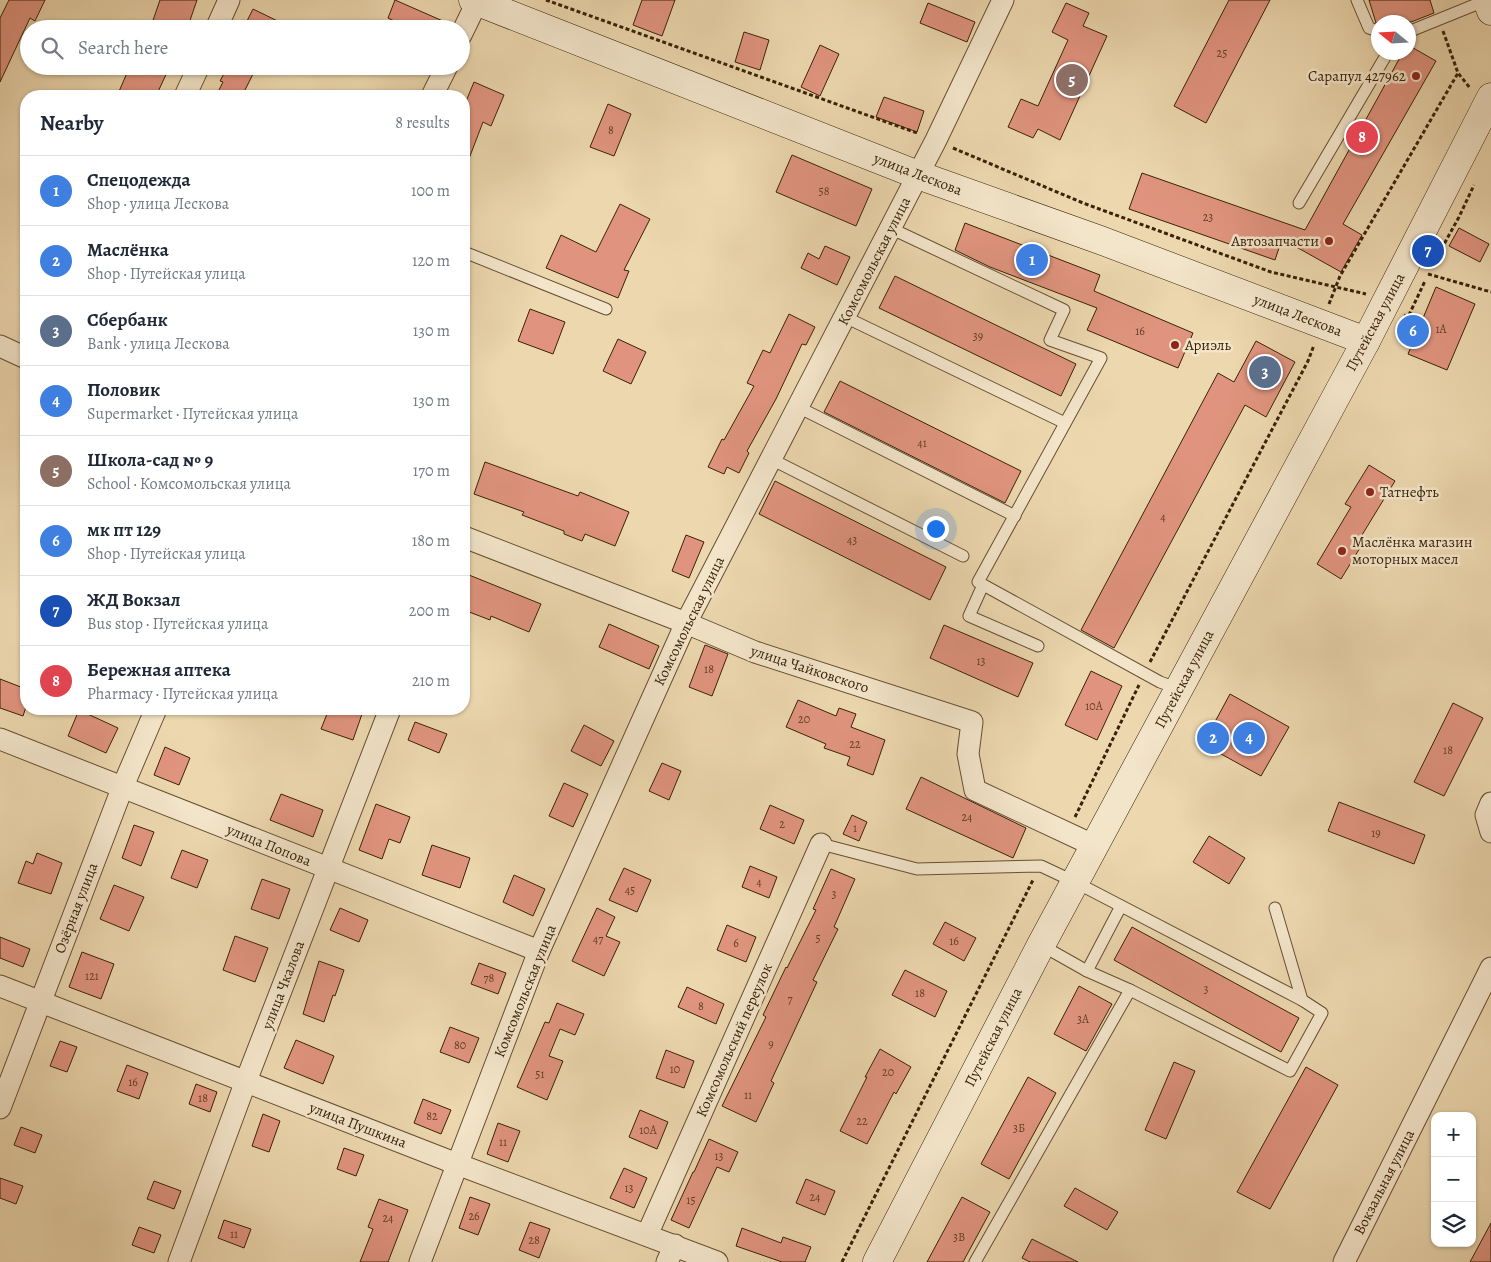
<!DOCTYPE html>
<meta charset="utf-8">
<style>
:root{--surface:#fff;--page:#f6f6f7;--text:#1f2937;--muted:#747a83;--line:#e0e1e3;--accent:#2563eb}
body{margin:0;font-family:Alegreya,serif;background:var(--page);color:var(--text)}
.controls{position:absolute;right:15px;bottom:15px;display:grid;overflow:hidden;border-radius:10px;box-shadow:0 1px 4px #0004}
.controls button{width:45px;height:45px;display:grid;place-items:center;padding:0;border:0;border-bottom:1px solid var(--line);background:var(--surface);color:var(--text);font:25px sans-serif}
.compass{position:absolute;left:1371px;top:15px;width:45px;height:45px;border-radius:50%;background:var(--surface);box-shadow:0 1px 4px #0004;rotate:288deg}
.you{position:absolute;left:935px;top:528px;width:18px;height:18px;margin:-12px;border:4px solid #fff;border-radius:50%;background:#1a73e8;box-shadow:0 0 0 8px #1a73e833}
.badge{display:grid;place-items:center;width:32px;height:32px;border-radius:50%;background:var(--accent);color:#fff;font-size:16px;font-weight:700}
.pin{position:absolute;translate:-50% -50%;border:2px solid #fff;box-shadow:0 1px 5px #0006}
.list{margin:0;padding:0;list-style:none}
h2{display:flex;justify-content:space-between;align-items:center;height:65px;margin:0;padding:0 20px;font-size:21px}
h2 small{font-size:16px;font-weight:400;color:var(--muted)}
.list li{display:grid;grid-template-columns:32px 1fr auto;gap:15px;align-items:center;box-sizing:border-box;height:70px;padding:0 20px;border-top:1px solid var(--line)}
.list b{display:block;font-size:19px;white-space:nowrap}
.list p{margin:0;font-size:16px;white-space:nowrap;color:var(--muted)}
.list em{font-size:16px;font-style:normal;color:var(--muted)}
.icon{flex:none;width:28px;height:28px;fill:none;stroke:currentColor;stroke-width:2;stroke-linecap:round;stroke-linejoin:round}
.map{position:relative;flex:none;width:1491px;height:1262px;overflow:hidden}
.search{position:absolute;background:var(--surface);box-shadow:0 1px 4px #0004;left:20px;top:20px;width:450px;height:55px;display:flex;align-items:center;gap:12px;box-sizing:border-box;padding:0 18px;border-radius:28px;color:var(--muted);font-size:19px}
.panel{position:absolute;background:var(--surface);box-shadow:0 1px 4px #0004;left:20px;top:90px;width:450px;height:625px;border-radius:20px}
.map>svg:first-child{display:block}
</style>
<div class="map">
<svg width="1491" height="1262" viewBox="0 0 1491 1262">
<rect width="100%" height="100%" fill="#ecd7ae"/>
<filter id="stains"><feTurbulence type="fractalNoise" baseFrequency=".004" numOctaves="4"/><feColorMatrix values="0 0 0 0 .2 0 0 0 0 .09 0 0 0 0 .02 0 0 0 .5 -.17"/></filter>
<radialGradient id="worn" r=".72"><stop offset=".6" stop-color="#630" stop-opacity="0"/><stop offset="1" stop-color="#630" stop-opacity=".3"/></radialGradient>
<g fill="#e0947f" stroke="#392207">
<polygon points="9,0 45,0 35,21 30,18 0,82 0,18"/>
<polygon points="160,0 197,0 187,29 150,29"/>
<polygon points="395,0 452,25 450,29 401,29 402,25 388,18"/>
<polygon points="642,0 675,0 662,36 633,25"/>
<polygon points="1229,0 1270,0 1206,123 1174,106"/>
<polygon points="1369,0 1430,0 1434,13 1411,22 1396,22 1395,18 1378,23 1376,23"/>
<polygon points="928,3 975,22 967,42 920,23"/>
<polygon points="1066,3 1089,13 1083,26 1107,36 1060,140 1038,129 1033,138 1008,127 1021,99 1038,106 1068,40 1052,32"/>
<polygon points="253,9 294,29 243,29"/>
<polygon points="744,32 769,40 760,70 735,62"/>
<polygon points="820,45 839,54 820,96 801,87"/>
<polygon points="1408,45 1436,61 1343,224 1362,235 1341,272 1282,239 1275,260 1129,209 1142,173 1305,230 1403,52 1408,52"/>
<polygon points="130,66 170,66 156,96 117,96"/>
<polygon points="228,66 247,66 255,70 242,96 216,96 223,82 220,81"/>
<polygon points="474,82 504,95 491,126 483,122 465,169 464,168 464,106"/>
<polygon points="884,97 924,111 917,132 876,117"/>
<polygon points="608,104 631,114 614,156 590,147"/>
<polygon points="792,155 872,189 856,226 776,192"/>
<polygon points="620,204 650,219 624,270 629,271 618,298 546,268 561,235 596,252"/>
<polygon points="965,223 1100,275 1094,291 1193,333 1178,368 1087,330 1097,308 990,267 955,250"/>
<polygon points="1459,228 1489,244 1480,262 1449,246"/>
<polygon points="825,246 850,257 837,285 801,268 808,253 819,259"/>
<polygon points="895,276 1076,364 1061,396 879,308"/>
<polygon points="1436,287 1475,304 1447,370 1408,354"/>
<polygon points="530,309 565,322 553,354 518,341"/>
<polygon points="789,314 815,327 806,345 802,344 776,399 747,451 749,453 739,473 727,467 724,474 708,467 722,439 724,440 754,386 747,383 763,350 770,353"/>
<polygon points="618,339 646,352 631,384 603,371"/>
<polygon points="1256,341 1295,362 1266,417 1245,405 1114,648 1081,630 1218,373 1234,382"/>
<polygon points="840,381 1021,471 1005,503 824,412"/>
<polygon points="485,462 578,496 580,492 629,512 615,546 585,534 582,541 564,534 564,531 522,515 524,512 474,494"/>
<polygon points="1369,465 1395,481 1362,535 1366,538 1341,579 1317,564 1351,507 1345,504"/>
<polygon points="775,481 946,567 930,600 759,514"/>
<polygon points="686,535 704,542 689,578 672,571"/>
<polygon points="464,573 541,604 529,632 491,616 490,620 464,610"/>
<polygon points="609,624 659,646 649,669 599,647"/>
<polygon points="944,625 1033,663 1018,697 930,658"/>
<polygon points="705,645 728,654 712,696 689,687"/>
<polygon points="1091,671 1122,686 1097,740 1065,725"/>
<polygon points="0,679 26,689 26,707 23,716 0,708"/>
<polygon points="1230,694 1289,727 1261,776 1203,744"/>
<polygon points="798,700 836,716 839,708 856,714 851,727 885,740 873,775 847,765 850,757 824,748 826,744 786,727"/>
<polygon points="1453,703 1483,718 1444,796 1414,782"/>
<polygon points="329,709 346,709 362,714 353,740 321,729"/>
<polygon points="79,710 118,728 106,753 68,736"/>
<polygon points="415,722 447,734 439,753 408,740"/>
<polygon points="584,725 614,741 601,766 571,751"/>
<polygon points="165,747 190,758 179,785 154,775"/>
<polygon points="662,763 681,771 669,800 649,791"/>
<polygon points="921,777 1026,828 1013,858 906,809"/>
<polygon points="564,783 588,794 573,827 549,816"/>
<polygon points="281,794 323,810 313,837 270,820"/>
<polygon points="1339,802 1425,835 1414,864 1328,831"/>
<polygon points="376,804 410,817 400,843 389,839 382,859 359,850"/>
<polygon points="770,805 804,820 794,844 760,829"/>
<polygon points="852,815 867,822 859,841 843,834"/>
<polygon points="134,825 154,832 141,866 122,858"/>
<polygon points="1209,836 1245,858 1229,884 1193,862"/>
<polygon points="432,845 470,858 460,888 422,875"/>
<polygon points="182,850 208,860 197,888 171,878"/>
<polygon points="37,853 62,863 51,894 18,883 26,861 33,864"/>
<polygon points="750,866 777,877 769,898 742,887"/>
<polygon points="624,868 651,880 637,912 609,900"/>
<polygon points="831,869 855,879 834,927 838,929 813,980 817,982 771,1081 774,1083 756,1122 722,1106 766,1017 763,1015 786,967 787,968 816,910 813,909"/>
<polygon points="514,875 545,889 533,916 503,902"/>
<polygon points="262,879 290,889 279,919 251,909"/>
<polygon points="114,885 144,897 129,931 100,919"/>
<polygon points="340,908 368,920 359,942 330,930"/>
<polygon points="597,908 615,917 606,936 620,942 604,976 572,961"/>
<polygon points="945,922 976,938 964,961 933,944"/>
<polygon points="727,925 756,937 746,962 717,950"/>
<polygon points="1132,927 1299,1018 1281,1052 1114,960"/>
<polygon points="235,936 268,948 255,982 223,970"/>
<polygon points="0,937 30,949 23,967 0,958"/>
<polygon points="82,952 114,964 101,999 69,987"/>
<polygon points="319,961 344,970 335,996 333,995 324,1022 303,1014"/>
<polygon points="479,963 506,973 498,994 471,984"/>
<polygon points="905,970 947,991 935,1017 892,995"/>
<polygon points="1079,986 1112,1004 1086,1051 1054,1034"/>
<polygon points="687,987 724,1004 716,1024 678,1007"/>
<polygon points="557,1003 584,1014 575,1035 560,1029 549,1056 563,1061 547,1100 517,1087 545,1022 549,1023"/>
<polygon points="450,1027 479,1038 469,1063 440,1052"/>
<polygon points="296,1040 334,1056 323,1084 284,1068"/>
<polygon points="60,1041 77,1047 67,1072 50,1066"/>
<polygon points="880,1049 911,1067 896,1094 894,1092 867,1144 840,1131 867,1077 865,1077"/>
<polygon points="666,1050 694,1061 684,1088 656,1078"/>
<polygon points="1174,1062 1195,1071 1166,1139 1145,1130"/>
<polygon points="127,1065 148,1073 139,1099 117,1091"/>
<polygon points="1306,1067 1338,1085 1270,1209 1237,1192"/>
<polygon points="1028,1077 1056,1093 1009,1179 981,1164"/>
<polygon points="196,1084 217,1092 210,1112 189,1104"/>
<polygon points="423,1099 451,1110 441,1134 414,1123"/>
<polygon points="640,1110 668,1122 657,1149 629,1137"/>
<polygon points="263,1114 280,1121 269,1152 252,1146"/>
<polygon points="498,1123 520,1131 508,1162 487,1154"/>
<polygon points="21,1127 42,1135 35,1153 14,1145"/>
<polygon points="709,1139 738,1152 729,1172 717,1167 689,1228 671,1220 693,1172 694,1172"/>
<polygon points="344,1148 364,1155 356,1176 337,1169"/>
<polygon points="624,1168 647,1178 634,1208 610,1198"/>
<polygon points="0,1178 23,1186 16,1204 0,1198"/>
<polygon points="806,1179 835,1191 825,1215 796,1203"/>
<polygon points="154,1181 181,1191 174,1209 147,1199"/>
<polygon points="1075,1188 1118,1212 1107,1230 1064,1206"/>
<polygon points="470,1197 490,1204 478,1235 459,1228"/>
<polygon points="962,1197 990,1212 963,1262 927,1262"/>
<polygon points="379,1199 408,1210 388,1262 360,1262 373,1229 368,1227"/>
<polygon points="224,1220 251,1229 244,1248 218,1238"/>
<polygon points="530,1222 550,1229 539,1258 519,1250"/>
<polygon points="1491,1223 1491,1262 1470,1262"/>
<polygon points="139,1227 161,1235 154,1253 132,1245"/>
<polygon points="742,1228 781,1243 783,1237 811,1247 805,1262 782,1262 736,1246"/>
<polygon points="1032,1239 1078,1262 1030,1262 1022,1258"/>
</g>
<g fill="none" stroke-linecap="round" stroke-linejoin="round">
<defs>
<g id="lane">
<polyline points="1357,0 1369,28 1378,31"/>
<polyline points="1408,32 1487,0"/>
<polyline points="1299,203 1388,52"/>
<polyline points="890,228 1064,310 1050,340 1101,358 978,582 1160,682 1179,689"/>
<polyline points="464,252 606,309"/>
<polyline points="845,317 1065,423"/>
<polyline points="798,407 1015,516"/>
<polyline points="771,459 963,556"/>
<polyline points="983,585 969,616 1038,646"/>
<polyline points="821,844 917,869 1041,866 1075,882 1302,1000"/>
<polyline points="1041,945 1087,971 1130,990 1290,1071 1322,1013 1302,1000 1275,908"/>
<polyline points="1087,971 1121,906"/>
<polyline points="975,1262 1130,990"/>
</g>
<g id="street">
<polyline points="216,29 229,0"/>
<polyline points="461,35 478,0"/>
<polyline points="185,96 199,66"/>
<polyline points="432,96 447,66"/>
<polyline points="0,346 26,358"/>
<polyline points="464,537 686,623 755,652 972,722 968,754 975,790 1095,846"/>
<polyline points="0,739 539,951"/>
<polyline points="1491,803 1486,815 1491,832"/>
<polyline points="0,986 457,1164 717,1262"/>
<polyline points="0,1108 123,786 156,709"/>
<polyline points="647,1235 821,844"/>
<polyline points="179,1262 246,1081 390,709"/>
<polyline points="420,1262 539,951 686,623 936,140 1003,0"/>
<polyline points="667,1262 675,1245"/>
<polyline points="1344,1262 1491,968"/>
</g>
<g id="secondary">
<polyline points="473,0 918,175 1100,240 1366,341"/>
<polyline points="1487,0 1491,11"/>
<polyline points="877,1262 1041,945 1366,341 1491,97"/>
</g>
</defs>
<use href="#lane" stroke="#664f31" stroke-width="13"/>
<use href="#street" stroke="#664f31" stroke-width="23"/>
<use href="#secondary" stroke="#392207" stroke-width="29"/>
<g stroke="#392207" stroke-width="3" stroke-dasharray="4 2.5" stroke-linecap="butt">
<polyline points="546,0 917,133"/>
<polyline points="1443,31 1458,73 1470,88"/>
<polyline points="953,148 1083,203 1271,272 1366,294"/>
<polyline points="1432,266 1459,217 1474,185"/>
<polyline points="1428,274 1491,292"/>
<polyline points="1329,304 1340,276 1458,73"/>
<polyline points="1404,315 1408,317 1425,281"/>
<polyline points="1150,662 1308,361 1314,345"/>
<polyline points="1075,817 1139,685"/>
<polyline points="842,1262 1033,880"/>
</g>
<use href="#lane" stroke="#f3e5ca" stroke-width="11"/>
<use href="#street" stroke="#f3e5ca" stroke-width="21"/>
<use href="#secondary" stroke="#f3e5ca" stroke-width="28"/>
</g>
<g fill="#8f2418" stroke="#f3e5ca" stroke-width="2">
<circle cx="1416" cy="76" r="5"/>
<circle cx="1329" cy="241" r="5"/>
<circle cx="1175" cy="345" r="5"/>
<circle cx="1370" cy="492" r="5"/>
<circle cx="1342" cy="551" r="5"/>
</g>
<g text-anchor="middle" stroke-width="5" stroke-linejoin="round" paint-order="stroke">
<g font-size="12" fill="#633e25">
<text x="1222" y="57">25</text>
<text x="611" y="134">8</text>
<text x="824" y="195">58</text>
<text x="1208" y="221">23</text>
<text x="1441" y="333">1А</text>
<text x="1140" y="335">16</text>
<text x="978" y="340">39</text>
<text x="922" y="447">41</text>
<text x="1163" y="521">4</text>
<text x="852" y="544">43</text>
<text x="981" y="665">13</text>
<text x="709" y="673">18</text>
<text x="1094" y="710">10А</text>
<text x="804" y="723">20</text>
<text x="855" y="748">22</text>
<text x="1448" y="754">18</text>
<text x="967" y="821">24</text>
<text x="782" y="828">2</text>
<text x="855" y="832">1</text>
<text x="1376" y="837">19</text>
<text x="759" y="886">4</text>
<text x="630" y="894">45</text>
<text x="834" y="898">3</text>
<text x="818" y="942">5</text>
<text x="598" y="943">47</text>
<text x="954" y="945">16</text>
<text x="736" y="947">6</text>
<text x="92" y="980">121</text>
<text x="489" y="982">78</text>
<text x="1206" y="993">3</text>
<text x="920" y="997">18</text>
<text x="790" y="1003">7</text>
<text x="701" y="1010">8</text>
<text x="1083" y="1023">3А</text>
<text x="771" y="1048">9</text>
<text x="460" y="1049">80</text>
<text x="675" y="1073">10</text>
<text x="888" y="1076">20</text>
<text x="540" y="1078">51</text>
<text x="133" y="1086">16</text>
<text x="748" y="1099">11</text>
<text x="203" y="1102">18</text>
<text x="432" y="1120">82</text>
<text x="862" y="1125">22</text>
<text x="1019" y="1132">3Б</text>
<text x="648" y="1134">10А</text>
<text x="503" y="1146">11</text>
<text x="719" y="1160">13</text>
<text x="629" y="1192">13</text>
<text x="815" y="1201">24</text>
<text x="691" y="1204">15</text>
<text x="474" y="1220">26</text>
<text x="388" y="1222">24</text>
<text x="234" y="1238">11</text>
<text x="959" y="1241">3В</text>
<text x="534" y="1244">28</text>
</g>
<g font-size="15" fill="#392207" stroke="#f3e5ca" text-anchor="start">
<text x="1406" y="81" text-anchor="end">Сарапул 427962</text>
<text x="1319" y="246" text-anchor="end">Автозапчасти</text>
<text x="1185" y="350">Ариэль</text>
<text x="1380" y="497">Татнефть</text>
<text x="1352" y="547">Маслёнка магазин<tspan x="1352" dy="17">моторных масел</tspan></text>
</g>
<g font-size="15" fill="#392207" stroke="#f3e5ca">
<text transform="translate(918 174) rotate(21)" y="5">улица Лескова</text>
<text transform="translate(874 261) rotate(-63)" y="5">Комсомольская улица</text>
<text transform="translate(1298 315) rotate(21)" y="5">улица Лескова</text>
<text transform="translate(1375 322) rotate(-62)" y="5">Путейская улица</text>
<text transform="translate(689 621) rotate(-64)" y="5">Комсомольская улица</text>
<text transform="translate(810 669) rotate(18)" y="5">улица Чайковского</text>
<text transform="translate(1184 679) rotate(-62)" y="5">Путейская улица</text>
<text transform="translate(269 845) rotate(22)" y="5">улица Попова</text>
<text transform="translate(76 908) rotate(-69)" y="5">Озёрная улица</text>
<text transform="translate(283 985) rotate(-69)" y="5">улица Чкалова</text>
<text transform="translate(525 991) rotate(-68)" y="5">Комсомольская улица</text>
<text transform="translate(993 1037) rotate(-63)" y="5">Путейская улица</text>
<text transform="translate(734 1040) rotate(-66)" y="5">Комсомольский переулок</text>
<text transform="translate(358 1125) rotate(21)" y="5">улица Пушкина</text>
<text transform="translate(1384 1182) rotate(-63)" y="5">Вокзальная улица</text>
</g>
</g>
<rect width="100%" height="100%" filter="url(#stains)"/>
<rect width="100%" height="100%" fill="url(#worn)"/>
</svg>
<div class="controls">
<button>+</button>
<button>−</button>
<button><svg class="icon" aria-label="layers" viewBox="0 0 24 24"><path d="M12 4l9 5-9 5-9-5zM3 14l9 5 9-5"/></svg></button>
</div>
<svg class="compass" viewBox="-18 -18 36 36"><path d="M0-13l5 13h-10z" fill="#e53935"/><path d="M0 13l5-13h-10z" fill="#747a83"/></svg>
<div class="you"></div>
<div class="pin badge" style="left:1032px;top:260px;background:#3f7fe0">1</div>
<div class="pin badge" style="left:1213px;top:738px;background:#3f7fe0">2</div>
<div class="pin badge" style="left:1265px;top:372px;background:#5c6f8a">3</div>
<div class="pin badge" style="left:1249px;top:738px;background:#3f7fe0">4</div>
<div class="pin badge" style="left:1072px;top:80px;background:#8d6e63">5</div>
<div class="pin badge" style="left:1413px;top:331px;background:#3f7fe0">6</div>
<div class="pin badge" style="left:1428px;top:251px;background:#1a4fb4">7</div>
<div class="pin badge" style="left:1362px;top:137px;background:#e0444e">8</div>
<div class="search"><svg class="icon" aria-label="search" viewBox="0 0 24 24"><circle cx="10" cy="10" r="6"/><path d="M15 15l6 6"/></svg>Search here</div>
<section class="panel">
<h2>Nearby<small>8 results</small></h2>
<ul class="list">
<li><span class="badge" style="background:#3f7fe0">1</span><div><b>Спецодежда</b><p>Shop · улица Лескова</p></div><em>100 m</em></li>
<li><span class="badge" style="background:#3f7fe0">2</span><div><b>Маслёнка</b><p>Shop · Путейская улица</p></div><em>120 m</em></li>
<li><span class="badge" style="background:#5c6f8a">3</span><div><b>Сбербанк</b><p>Bank · улица Лескова</p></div><em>130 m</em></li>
<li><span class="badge" style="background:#3f7fe0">4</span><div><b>Половик</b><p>Supermarket · Путейская улица</p></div><em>130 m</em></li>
<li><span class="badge" style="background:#8d6e63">5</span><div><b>Школа-сад № 9</b><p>School · Комсомольская улица</p></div><em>170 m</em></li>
<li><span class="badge" style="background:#3f7fe0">6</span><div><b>мк пт 129</b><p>Shop · Путейская улица</p></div><em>180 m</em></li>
<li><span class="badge" style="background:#1a4fb4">7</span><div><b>ЖД Вокзал</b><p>Bus stop · Путейская улица</p></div><em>200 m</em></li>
<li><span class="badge" style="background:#e0444e">8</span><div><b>Бережная аптека</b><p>Pharmacy · Путейская улица</p></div><em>210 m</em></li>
</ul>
</section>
</div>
